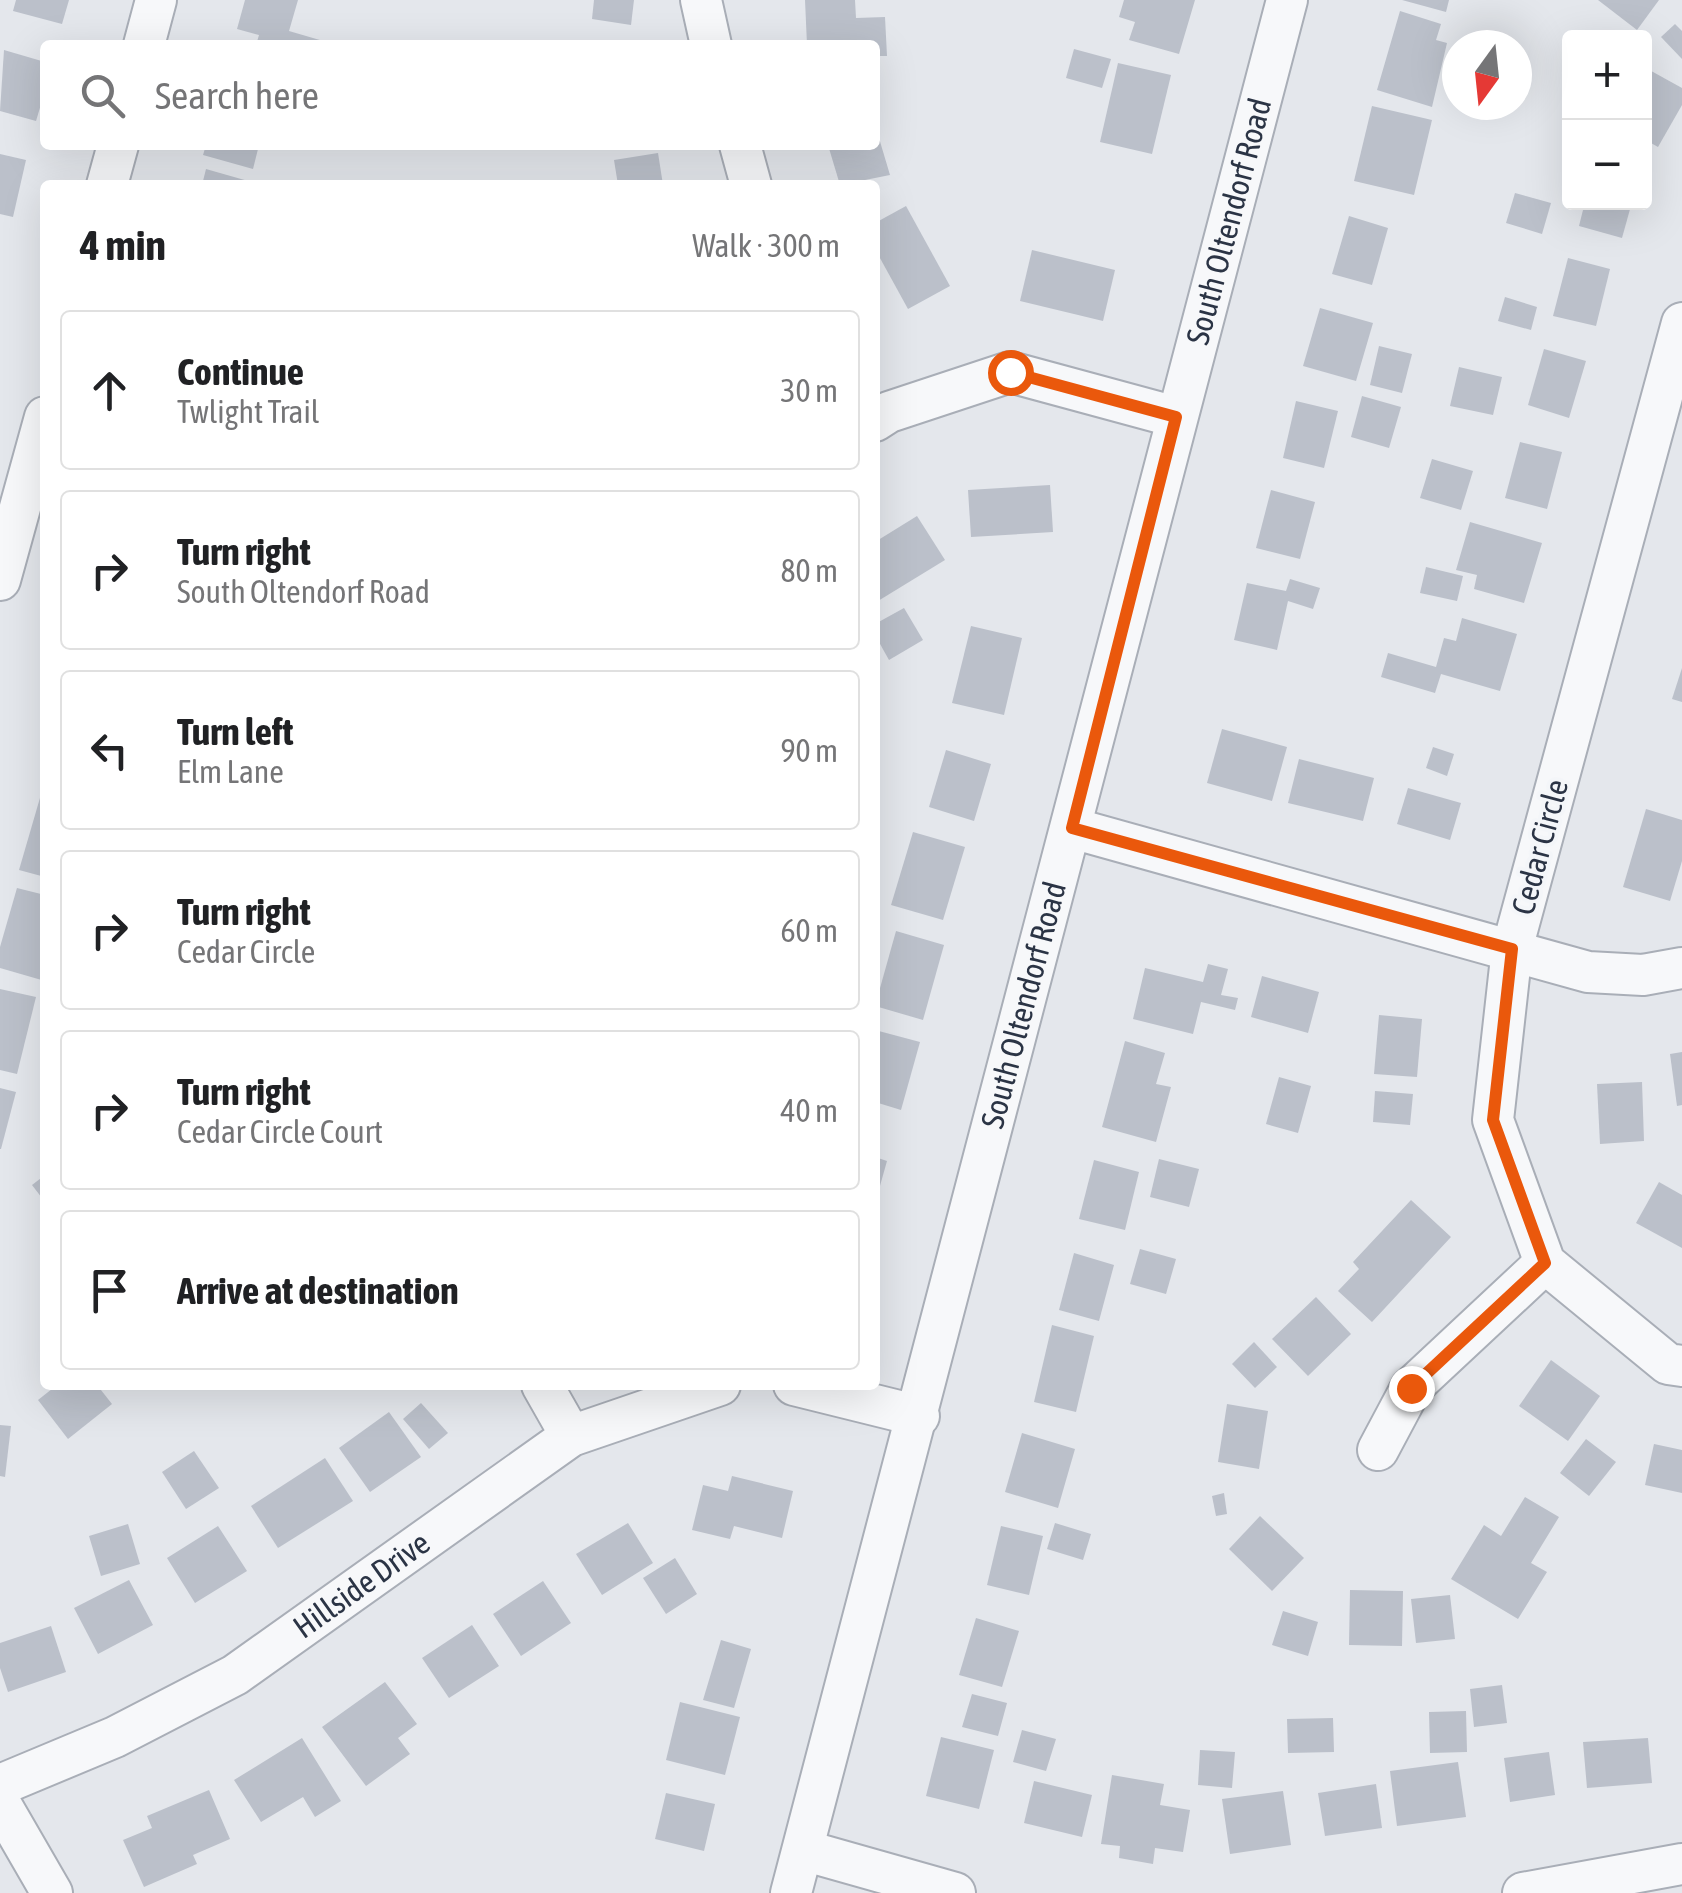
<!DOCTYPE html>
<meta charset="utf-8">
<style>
:root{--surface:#fff;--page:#f2f2f2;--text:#202124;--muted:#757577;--line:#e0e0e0}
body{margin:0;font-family:"Asap Condensed",sans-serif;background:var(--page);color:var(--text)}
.controls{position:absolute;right:30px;top:30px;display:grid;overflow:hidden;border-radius:10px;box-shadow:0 10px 40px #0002}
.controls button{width:90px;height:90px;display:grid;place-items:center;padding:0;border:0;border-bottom:2px solid var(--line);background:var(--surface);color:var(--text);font:50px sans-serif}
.compass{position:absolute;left:1442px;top:30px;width:90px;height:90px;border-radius:50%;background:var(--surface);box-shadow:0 10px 40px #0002;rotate:195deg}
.stop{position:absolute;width:30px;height:30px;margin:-22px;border:8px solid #ea580c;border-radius:50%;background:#fff}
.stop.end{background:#ea580c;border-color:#fff;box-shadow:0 2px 10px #0008}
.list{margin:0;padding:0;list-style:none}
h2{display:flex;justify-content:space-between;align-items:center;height:130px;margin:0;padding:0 40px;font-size:42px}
h2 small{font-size:32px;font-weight:400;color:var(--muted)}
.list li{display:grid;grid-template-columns:65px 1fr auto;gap:30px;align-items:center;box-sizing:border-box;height:160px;margin:0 20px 20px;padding:0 20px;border:2px solid var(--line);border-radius:10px}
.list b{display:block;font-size:38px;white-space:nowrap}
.list p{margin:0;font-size:32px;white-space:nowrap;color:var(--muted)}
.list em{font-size:32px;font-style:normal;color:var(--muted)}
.icon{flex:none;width:55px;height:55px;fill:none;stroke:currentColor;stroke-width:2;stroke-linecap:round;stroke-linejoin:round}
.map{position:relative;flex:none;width:1682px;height:1893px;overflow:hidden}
.search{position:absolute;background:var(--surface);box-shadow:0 10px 40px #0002;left:40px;top:40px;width:840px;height:110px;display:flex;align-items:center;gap:25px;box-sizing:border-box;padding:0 35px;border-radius:10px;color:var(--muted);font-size:38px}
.panel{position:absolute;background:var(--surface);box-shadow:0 10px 40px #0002;left:40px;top:180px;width:840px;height:1210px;border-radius:10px}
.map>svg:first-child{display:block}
</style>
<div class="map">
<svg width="1682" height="1893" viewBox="0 0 1682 1893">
<rect width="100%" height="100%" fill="#e4e7ec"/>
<g fill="#bbc0ca">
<polygon points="16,0 69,0 62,24 13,11"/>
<polygon points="245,0 298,0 289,31 337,45 256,45 259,35 237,29"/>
<polygon points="594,0 634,0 631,25 592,19"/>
<polygon points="805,0 855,0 856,18 885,17 887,56 875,56 875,45 807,45"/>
<polygon points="1124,0 1195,0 1179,54 1129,40 1135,22 1119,17"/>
<polygon points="1402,0 1449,0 1446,12"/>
<polygon points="1598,0 1659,0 1637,30"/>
<polygon points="1400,11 1441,24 1436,40 1447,43 1432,107 1377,90"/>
<polygon points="1675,24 1682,31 1682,59 1661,37"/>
<polygon points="1074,49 1111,59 1102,88 1066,78"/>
<polygon points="4,50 45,62 45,91 36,121 0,111"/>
<polygon points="1118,63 1171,75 1152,154 1100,142"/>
<polygon points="1644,67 1682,88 1682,105 1658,147 1644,139"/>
<polygon points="1372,106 1432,120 1414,195 1354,181"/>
<polygon points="876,128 890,175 840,185 828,145 875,145"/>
<polygon points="206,145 259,145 253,169 203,155"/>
<polygon points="658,153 663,185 618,185 614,160"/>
<polygon points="0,154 26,160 13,217 0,214"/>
<polygon points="206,169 259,184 259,185 202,185"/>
<polygon points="1515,193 1551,203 1542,234 1506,223"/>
<polygon points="1585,202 1632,202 1622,238 1579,226"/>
<polygon points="906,206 950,286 908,309 875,249 875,223"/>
<polygon points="1349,216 1388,228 1372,285 1332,274"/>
<polygon points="1032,250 1115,270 1103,321 1020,301"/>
<polygon points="1568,258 1610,269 1596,326 1553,316"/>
<polygon points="1505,297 1537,307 1531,330 1498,321"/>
<polygon points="1320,308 1373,323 1356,381 1303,366"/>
<polygon points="1379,346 1412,354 1402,393 1370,385"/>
<polygon points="1544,349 1586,361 1569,418 1528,405"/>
<polygon points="1459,367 1502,377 1493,415 1450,406"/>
<polygon points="1362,396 1401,407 1389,448 1351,437"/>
<polygon points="1296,401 1338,411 1324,468 1283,458"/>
<polygon points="1520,442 1562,452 1547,509 1505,498"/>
<polygon points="1432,459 1473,471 1461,510 1420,498"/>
<polygon points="1050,485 1053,532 971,537 968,490"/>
<polygon points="1271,490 1315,502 1300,559 1256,548"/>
<polygon points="917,516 945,560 878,601 875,542"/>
<polygon points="1470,522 1542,543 1524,603 1474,589 1477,575 1456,570"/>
<polygon points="1426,567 1463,576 1457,601 1420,593"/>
<polygon points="1290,579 1320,588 1313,609 1288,601 1277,650 1234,640 1247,583 1286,591"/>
<polygon points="904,608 923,640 889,660 875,635 875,624"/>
<polygon points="1462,618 1517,634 1500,691 1441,674 1435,693 1381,677 1388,653 1436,667 1444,638 1456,641"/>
<polygon points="971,626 1022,638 1004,715 952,703"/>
<polygon points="1682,668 1682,702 1672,699"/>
<polygon points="1222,729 1287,747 1272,801 1207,783"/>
<polygon points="1433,747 1454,754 1447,776 1426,768"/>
<polygon points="946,750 991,764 974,821 929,807"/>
<polygon points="1299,759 1374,778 1363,821 1288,803"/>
<polygon points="1408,788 1461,803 1450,840 1397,824"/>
<polygon points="42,791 45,792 45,877 19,870"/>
<polygon points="1646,809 1682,820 1682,861 1670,901 1623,887"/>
<polygon points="913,832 965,847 943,920 891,905"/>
<polygon points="17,888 45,895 45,981 0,968 0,947"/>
<polygon points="896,931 944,945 923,1020 875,1006"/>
<polygon points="1208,964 1228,969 1221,995 1238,998 1235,1010 1201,1002 1193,1034 1133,1019 1145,968 1203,982"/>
<polygon points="1262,976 1319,992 1308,1033 1251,1017"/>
<polygon points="0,989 36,997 17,1074 0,1070"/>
<polygon points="1379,1015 1422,1019 1417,1077 1374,1074"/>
<polygon points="875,1030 920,1042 901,1110 875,1102"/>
<polygon points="1125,1041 1165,1053 1156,1084 1171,1087 1156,1142 1102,1127"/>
<polygon points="1682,1052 1682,1105 1677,1106 1670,1054"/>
<polygon points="1279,1077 1311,1086 1298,1133 1266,1124"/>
<polygon points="1642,1082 1644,1141 1600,1144 1597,1084"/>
<polygon points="0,1088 16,1092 1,1149 0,1149"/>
<polygon points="1375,1091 1413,1094 1410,1125 1373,1122"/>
<polygon points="875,1157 887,1161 876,1200 875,1200"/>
<polygon points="1159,1159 1199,1169 1189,1207 1150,1197"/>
<polygon points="1094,1160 1139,1172 1125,1230 1079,1219"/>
<polygon points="45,1175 45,1202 32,1185"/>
<polygon points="1659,1182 1682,1195 1682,1248 1636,1223"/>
<polygon points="1411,1200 1451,1237 1372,1322 1338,1291 1359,1269 1353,1262"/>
<polygon points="1140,1249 1176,1259 1166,1294 1130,1284"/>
<polygon points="1074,1253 1114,1265 1099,1321 1059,1310"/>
<polygon points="1316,1297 1351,1334 1308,1376 1272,1339"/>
<polygon points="1052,1325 1094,1336 1076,1412 1034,1402"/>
<polygon points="1254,1342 1277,1367 1255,1388 1232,1364"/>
<polygon points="1551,1360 1600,1396 1568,1441 1519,1406"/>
<polygon points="57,1385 97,1385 112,1404 68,1439 38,1400"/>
<polygon points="421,1403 448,1433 429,1449 403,1419"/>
<polygon points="1227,1404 1268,1411 1259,1469 1218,1462"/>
<polygon points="389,1412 421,1457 370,1492 339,1448"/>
<polygon points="0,1425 11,1426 5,1477 0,1476"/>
<polygon points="1022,1433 1075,1449 1058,1508 1005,1492"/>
<polygon points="1586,1439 1616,1462 1589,1496 1560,1473"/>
<polygon points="1654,1444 1682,1450 1682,1493 1645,1485"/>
<polygon points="194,1451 219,1488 186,1509 162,1472"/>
<polygon points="325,1458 353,1501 278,1548 251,1506"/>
<polygon points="732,1476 793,1491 782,1538 734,1526 730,1539 692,1530 703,1485 728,1491"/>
<polygon points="1224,1493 1227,1514 1216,1516 1212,1496"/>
<polygon points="1525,1497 1559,1517 1531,1563 1547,1572 1518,1619 1451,1579 1484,1525 1501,1536"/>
<polygon points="1260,1516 1304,1558 1272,1591 1229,1549"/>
<polygon points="628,1523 653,1563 602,1595 576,1554"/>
<polygon points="1055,1523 1091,1534 1083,1560 1047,1549"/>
<polygon points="128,1524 140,1564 101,1576 89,1536"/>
<polygon points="218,1526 247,1571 195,1603 167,1558"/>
<polygon points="1001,1526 1043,1536 1029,1595 987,1585"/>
<polygon points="675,1558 697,1594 666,1614 643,1578"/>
<polygon points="129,1580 153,1625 98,1654 74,1608"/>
<polygon points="543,1581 571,1623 521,1656 493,1614"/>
<polygon points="1350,1590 1403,1591 1402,1646 1349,1645"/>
<polygon points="1450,1595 1455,1639 1416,1643 1411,1599"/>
<polygon points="1283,1611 1318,1622 1308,1656 1272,1645"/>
<polygon points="976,1618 1019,1631 1002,1687 959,1675"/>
<polygon points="472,1625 499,1666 449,1698 422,1658"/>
<polygon points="51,1626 66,1672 8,1692 0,1668 0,1643"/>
<polygon points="721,1640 751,1649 734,1708 703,1700"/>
<polygon points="385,1682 417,1724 398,1738 410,1754 366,1786 322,1727"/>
<polygon points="1502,1685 1507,1723 1474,1727 1470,1689"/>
<polygon points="972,1694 1007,1703 998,1736 962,1727"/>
<polygon points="680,1702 740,1717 725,1775 666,1760"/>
<polygon points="1466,1711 1467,1752 1430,1753 1429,1712"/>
<polygon points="1333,1718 1334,1752 1288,1753 1287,1719"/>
<polygon points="1022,1730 1056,1739 1046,1771 1013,1762"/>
<polygon points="941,1737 994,1750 979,1809 926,1796"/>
<polygon points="302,1738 341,1801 315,1817 303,1797 261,1822 234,1780"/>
<polygon points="1648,1738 1652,1783 1587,1788 1583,1742"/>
<polygon points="1200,1750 1235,1752 1232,1788 1198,1785"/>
<polygon points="1549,1752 1555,1795 1510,1802 1504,1758"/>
<polygon points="1458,1762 1466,1817 1397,1826 1390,1771"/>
<polygon points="1112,1775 1164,1784 1160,1805 1190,1810 1183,1852 1155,1848 1153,1864 1119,1858 1120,1846 1101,1844"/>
<polygon points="1034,1781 1092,1795 1082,1837 1024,1823"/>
<polygon points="1376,1784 1382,1828 1325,1836 1318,1793"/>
<polygon points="209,1790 230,1839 193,1855 197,1864 144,1887 123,1840 152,1828 147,1816"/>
<polygon points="1283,1791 1291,1845 1230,1854 1222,1799"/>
<polygon points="666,1793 715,1804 704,1851 655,1839"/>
</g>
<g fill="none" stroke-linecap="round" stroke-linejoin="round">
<defs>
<g id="minor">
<polyline points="701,0 711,45"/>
<polyline points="144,45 156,0"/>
<polyline points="740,145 751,185"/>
<polyline points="107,185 118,145"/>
<polyline points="1682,323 1512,949 1493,1120 1545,1263 1668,1364 1682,1366"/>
<polyline points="875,421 889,412 1010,372 1176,417"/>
<polyline points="0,580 45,417"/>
<polyline points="1072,828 1588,972 1643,975 1682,968"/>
<polyline points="542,1385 571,1436"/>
<polyline points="794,1385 919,1416"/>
<polyline points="1378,1450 1411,1388 1545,1263"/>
<path id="s1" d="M0 1785 115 1737 235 1675 571 1436 720 1385"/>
<polyline points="0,1803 52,1893"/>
<polyline points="803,1850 955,1893"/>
<path id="s2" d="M791 1893 1287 0"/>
<polyline points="1523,1893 1682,1864"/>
</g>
</defs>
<use href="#minor" stroke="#a9aeb7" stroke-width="44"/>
<use href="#minor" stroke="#f7f8fa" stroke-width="40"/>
</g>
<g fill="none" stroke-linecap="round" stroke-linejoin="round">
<polyline stroke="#ea580c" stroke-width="12" points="1010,372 1176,417 1072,828 1512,949 1493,1120 1545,1263 1411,1388"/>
</g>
<g text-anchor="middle" stroke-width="8" stroke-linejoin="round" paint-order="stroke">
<g font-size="32" fill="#2b3445" stroke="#f4f6f9">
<text dy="11" stroke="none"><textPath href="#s2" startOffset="1728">South Oltendorf Road</textPath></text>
<text transform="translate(1540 847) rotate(-75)" y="11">Cedar Circle</text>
<text dy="11" stroke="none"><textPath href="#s2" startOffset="918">South Oltendorf Road</textPath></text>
<text dy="11" stroke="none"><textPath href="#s1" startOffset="415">Hillside Drive</textPath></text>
</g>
</g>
</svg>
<div class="controls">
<button>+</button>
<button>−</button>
</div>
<svg class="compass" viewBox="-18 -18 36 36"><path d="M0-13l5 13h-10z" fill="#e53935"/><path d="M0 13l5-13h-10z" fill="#757577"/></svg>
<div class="stop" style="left:1010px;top:372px"></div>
<div class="stop end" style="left:1411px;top:1388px"></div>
<div class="search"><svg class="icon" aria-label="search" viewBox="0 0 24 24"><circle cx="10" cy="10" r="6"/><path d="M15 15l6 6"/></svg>Search here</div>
<section class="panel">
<h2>4 min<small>Walk · 300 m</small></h2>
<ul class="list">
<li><svg class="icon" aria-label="ahead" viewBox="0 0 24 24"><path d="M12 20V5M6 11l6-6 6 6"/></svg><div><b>Continue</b><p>Twlight Trail</p></div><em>30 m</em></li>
<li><svg class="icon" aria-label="right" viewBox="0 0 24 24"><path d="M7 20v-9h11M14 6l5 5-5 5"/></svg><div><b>Turn right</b><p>South Oltendorf Road</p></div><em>80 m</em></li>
<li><svg class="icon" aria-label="left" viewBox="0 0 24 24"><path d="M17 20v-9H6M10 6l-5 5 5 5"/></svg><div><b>Turn left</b><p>Elm Lane</p></div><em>90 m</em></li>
<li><svg class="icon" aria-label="right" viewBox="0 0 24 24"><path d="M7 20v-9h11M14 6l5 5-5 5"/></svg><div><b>Turn right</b><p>Cedar Circle</p></div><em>60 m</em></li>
<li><svg class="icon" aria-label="right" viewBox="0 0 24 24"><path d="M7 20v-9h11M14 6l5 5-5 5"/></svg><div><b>Turn right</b><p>Cedar Circle Court</p></div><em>40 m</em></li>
<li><svg class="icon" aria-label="arrive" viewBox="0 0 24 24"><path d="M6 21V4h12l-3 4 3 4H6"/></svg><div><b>Arrive at destination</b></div></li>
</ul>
</section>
</div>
